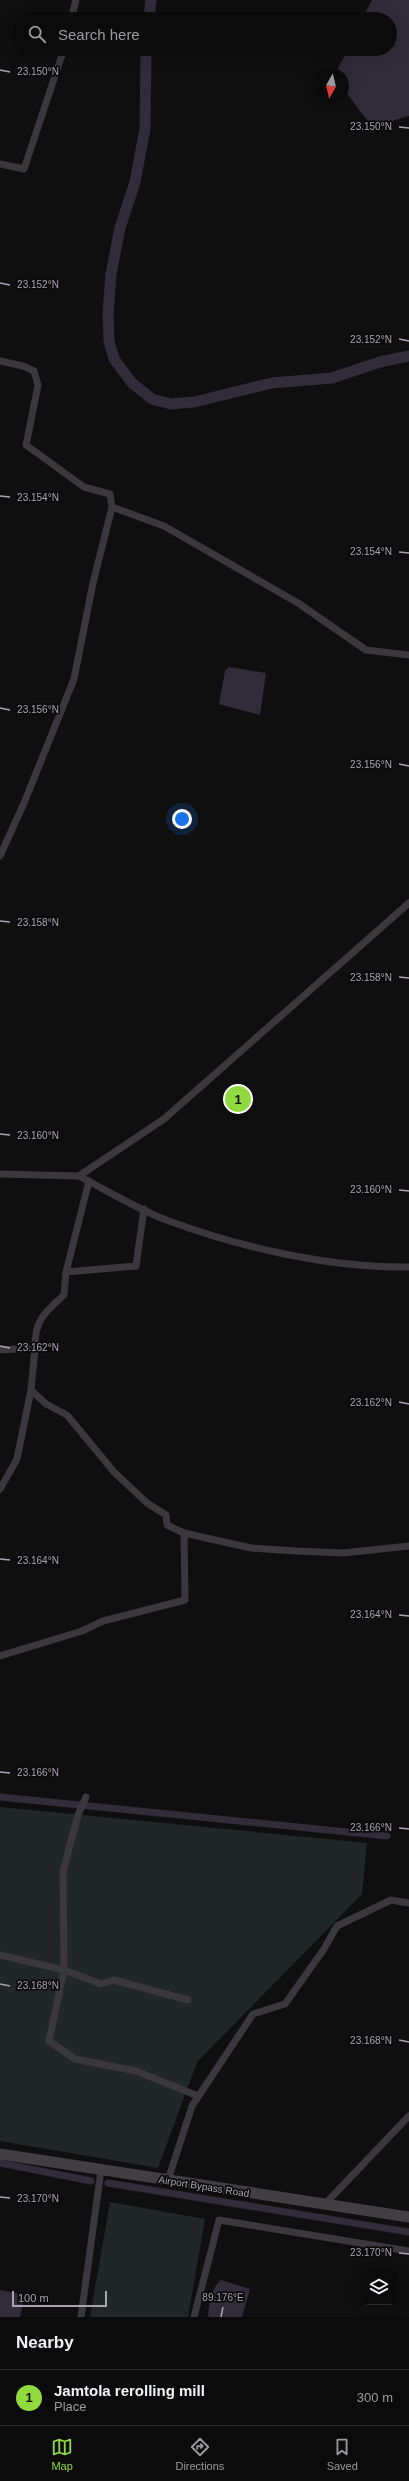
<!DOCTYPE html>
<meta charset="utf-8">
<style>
:root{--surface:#0c0b0c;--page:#1a191a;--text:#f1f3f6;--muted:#9a9b9d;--line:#2c2b2d;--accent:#90da3e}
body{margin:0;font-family:Arial,sans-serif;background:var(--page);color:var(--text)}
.controls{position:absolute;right:12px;bottom:12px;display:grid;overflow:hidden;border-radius:8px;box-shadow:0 4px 16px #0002}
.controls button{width:36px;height:36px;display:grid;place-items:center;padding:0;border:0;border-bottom:1px solid var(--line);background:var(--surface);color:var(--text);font:20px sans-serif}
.compass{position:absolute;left:313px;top:68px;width:36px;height:36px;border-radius:50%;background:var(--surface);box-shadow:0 4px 16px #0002;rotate:188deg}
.scale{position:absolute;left:12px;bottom:10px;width:95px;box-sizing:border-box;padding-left:4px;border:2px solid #a9a2af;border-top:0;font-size:11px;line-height:14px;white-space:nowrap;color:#a9a2af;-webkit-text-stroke:3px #0b0a0b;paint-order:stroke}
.you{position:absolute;left:182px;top:819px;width:14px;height:14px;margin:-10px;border:3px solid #fff;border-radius:50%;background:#1a73e8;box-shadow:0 0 0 6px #1a73e833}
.badge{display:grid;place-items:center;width:26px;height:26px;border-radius:50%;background:var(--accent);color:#111;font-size:13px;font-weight:700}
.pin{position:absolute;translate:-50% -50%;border:2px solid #fff;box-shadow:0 1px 4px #0006}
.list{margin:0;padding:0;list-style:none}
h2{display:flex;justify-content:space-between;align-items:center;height:52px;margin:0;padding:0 16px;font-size:17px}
h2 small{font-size:13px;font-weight:400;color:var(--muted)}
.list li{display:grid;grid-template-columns:26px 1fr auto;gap:12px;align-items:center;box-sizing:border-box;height:56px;padding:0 16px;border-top:1px solid var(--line)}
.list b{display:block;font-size:15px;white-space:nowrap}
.list p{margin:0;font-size:13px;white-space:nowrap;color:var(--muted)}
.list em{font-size:13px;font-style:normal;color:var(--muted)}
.icon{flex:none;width:22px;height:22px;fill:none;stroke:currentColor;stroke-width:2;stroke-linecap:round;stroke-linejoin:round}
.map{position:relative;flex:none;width:409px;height:2317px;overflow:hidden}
.search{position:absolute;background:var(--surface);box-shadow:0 4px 16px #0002;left:12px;right:12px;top:12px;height:44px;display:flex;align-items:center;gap:10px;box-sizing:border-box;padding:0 14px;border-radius:22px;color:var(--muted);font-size:15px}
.sheet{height:108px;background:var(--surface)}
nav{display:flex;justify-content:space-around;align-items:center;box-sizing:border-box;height:56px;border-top:1px solid var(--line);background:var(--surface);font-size:11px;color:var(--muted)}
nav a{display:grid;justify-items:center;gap:2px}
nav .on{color:var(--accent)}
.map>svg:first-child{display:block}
</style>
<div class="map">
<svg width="409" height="2317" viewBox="0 0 409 2317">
<rect width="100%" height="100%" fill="#100f10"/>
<g fill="#202726">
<polygon points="0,1807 367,1843 362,1894 197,2062 158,2168 0,2141"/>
<polygon points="110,2202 205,2219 188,2317 90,2317"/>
</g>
<g fill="#302c39">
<polygon points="372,0 409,0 409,116 372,127 343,88 343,74 335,74 348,49 390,49 390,19 362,19"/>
<polygon points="229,667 266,673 260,715 219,704 225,671"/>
<path d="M221 2280 250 2289 242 2317H208C209 2304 211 2288 221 2280Z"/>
<polygon points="0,2290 20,2294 23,2303 20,2317 0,2317"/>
</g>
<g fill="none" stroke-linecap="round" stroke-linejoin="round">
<g stroke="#302c39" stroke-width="7">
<polyline points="0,1797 387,1836"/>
<polyline points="0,2163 91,2181"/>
<polyline points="108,2183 409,2232"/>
</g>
<g stroke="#302c39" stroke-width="11">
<polyline points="149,19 151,0"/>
<polyline points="146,49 145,129 135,182 120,228 111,274 108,313 109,341 114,359 132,383 152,399 171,404 194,402 272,383 332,378 380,362 409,356"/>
</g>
<g stroke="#3a383c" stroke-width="7">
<polyline points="71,19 76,0"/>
<polyline points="0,164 24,169 64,49"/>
<polyline points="0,361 23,366 34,371 38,385 26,445 84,487 110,494 112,507 93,583 74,679 24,803 0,856"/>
<polyline points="112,507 164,526 298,603 366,650 409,655"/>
<polyline points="0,1174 79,1176 164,1119 409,903"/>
<path d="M79 1176C108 1191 138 1210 169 1221 242 1248 331 1268 409 1267"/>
<polyline points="66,1272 89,1181"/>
<polyline points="35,1348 31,1390 46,1404 67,1415 114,1472 147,1503 166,1515 167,1525 184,1533"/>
<path d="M0 1350 35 1348C34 1321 45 1312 64 1295L66 1272 136 1266 144 1209"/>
<polyline points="0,1489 17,1459 31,1390"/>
<polyline points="0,1656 82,1631 103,1621 185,1600 184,1533 251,1548 296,1551 343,1553 409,1546"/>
<polyline points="86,1797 78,1815 63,1872 64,1970 101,1984 114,1980 188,2000"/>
<polyline points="0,1955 64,1970 49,2041 75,2059 136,2071 198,2096"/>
<polyline points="168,2180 192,2106 253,2014 285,2004 324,1949 337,1926 391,1900 409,1903"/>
<polyline points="325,2204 409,2116"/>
<polyline points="81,2317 101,2170"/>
<polyline points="194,2317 219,2220 409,2251"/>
</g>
<polyline stroke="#423f44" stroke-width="11" points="0,2154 409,2217"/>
</g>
<path fill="none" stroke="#a9a2af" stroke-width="1.5" d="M0 70 10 72M399 127 409 128M0 283 10 285M399 339 409 341M0 496 10 497M399 552 409 553M0 708 10 710M399 764 409 766M0 921 10 922M399 977 409 978M0 1134 10 1135M399 1190 409 1191M0 1346 10 1348M399 1402 409 1404M0 1559 10 1560M399 1615 409 1616M0 1772 10 1773M399 1828 409 1829M0 1984 10 1986M399 2040 409 2042M0 2197 10 2198M399 2253 409 2254M221 2317 223 2307"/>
<g text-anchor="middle" stroke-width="3.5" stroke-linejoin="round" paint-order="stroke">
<g font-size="10" fill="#a9a2af" stroke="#0b0a0b">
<text transform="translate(204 2186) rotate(9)" y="4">Airport Bypass Road</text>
</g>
</g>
<g font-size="10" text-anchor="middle" fill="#a9a2af" stroke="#0b0a0b" stroke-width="3.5" stroke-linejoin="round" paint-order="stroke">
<text x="38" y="75">23.150°N</text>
<text x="371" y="130">23.150°N</text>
<text x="38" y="288">23.152°N</text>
<text x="371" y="343">23.152°N</text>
<text x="38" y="501">23.154°N</text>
<text x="371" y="555">23.154°N</text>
<text x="38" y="713">23.156°N</text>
<text x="371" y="768">23.156°N</text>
<text x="38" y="926">23.158°N</text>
<text x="371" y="981">23.158°N</text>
<text x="38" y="1139">23.160°N</text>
<text x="371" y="1193">23.160°N</text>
<text x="38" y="1351">23.162°N</text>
<text x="371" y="1406">23.162°N</text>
<text x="38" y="1564">23.164°N</text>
<text x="371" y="1618">23.164°N</text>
<text x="38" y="1776">23.166°N</text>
<text x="371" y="1831">23.166°N</text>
<text x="38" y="1989">23.168°N</text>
<text x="371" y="2044">23.168°N</text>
<text x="38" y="2202">23.170°N</text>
<text x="371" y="2256">23.170°N</text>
<text x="223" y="2301">89.176°E</text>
</g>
</svg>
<div class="controls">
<button><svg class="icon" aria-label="layers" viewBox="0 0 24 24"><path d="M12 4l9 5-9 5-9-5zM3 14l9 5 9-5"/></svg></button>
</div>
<svg class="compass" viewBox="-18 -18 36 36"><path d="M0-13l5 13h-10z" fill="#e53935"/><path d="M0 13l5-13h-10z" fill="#9a9b9d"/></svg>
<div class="scale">100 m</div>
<div class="you"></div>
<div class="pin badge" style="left:238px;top:1099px">1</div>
<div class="search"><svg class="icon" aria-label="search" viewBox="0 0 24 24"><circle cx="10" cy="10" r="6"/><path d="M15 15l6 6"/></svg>Search here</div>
</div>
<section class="sheet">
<h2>Nearby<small></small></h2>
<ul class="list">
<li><span class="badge">1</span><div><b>Jamtola rerolling mill</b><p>Place</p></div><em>300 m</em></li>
</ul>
</section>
<nav>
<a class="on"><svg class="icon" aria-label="map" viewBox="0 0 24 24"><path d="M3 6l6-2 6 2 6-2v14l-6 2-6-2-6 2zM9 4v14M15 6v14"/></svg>Map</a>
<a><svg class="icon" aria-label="directions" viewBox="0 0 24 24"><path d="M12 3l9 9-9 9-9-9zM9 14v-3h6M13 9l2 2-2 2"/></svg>Directions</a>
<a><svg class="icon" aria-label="saved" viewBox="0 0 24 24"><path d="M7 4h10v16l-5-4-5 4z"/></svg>Saved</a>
</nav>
